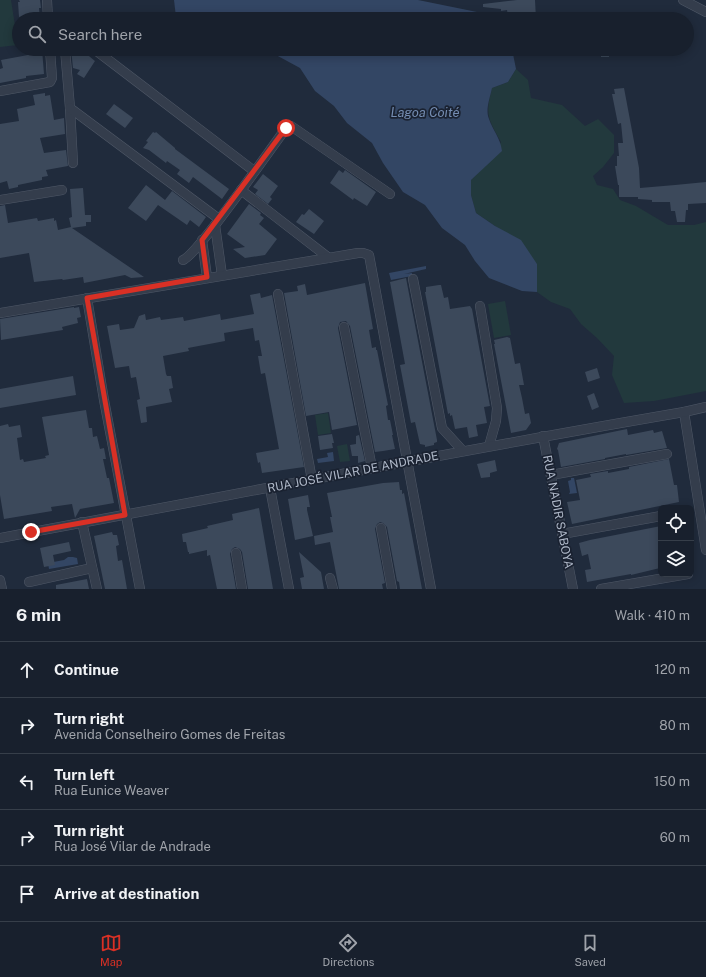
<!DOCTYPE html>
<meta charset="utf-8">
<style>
:root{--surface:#18202d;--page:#212835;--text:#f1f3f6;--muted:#9fa3aa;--line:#363e49;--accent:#d93025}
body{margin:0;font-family:"Public Sans",sans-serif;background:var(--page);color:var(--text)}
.controls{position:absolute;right:12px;bottom:12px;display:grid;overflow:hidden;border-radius:6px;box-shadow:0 2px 10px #0003}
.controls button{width:36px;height:36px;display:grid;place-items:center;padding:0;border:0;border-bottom:1px solid var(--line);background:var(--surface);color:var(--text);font:20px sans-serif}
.stop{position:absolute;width:12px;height:12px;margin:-9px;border:3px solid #d93025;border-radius:50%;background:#fff}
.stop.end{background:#d93025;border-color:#fff;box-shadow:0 1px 4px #0008}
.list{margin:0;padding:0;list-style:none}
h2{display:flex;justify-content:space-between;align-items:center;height:52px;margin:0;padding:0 16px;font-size:17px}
h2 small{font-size:13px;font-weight:400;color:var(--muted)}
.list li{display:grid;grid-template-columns:26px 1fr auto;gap:12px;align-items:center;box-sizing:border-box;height:56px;padding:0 16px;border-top:1px solid var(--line)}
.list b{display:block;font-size:15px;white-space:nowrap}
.list p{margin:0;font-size:13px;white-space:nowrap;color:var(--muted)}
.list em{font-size:13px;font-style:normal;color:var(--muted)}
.icon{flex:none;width:22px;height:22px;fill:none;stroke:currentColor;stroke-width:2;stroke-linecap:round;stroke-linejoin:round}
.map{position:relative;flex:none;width:706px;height:589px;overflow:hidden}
.search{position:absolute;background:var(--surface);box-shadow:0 2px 10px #0003;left:12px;right:12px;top:12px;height:44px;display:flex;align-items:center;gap:10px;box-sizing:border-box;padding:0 14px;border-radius:22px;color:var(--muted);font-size:15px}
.sheet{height:332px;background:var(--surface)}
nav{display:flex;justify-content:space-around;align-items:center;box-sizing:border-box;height:56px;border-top:1px solid var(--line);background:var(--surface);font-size:11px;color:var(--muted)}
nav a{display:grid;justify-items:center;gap:2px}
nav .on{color:var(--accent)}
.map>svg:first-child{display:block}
</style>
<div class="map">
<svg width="706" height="589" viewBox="0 0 706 589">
<rect width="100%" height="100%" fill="#202b3c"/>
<g fill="#22393d">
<polygon points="0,0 11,0 18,45 0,47"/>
<path d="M516 69 528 80 531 98 562 105 585 126 598 119 614 135V153L603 167 593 176 597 185 613 189 620 200 636 206 668 225H694L706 222V391L654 401 624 403 612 375 614 356 597 338 581 324 570 309 551 302 537 292V264L495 226 476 213 471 195V180L485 166 501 142C488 118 485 116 492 88L508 82Z"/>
<polygon points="505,301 511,335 494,338 488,304"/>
<polygon points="328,413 331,433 318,435 315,415"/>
<polygon points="347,444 350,461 340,462 337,446"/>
</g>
<g fill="#334664">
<polygon points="174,0 418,0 477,12 480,19 179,19 176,17"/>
<path d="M241 49H512L516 69 508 82 492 88C490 98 485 110 489 119 493 131 500 137 502 151L471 180V195L476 213 495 226 521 240 537 264V292L522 291 489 278 475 261 465 245 442 228 425 205 403 192 383 163 372 143 347 123 334 106 315 91 300 68 276 55H248Z"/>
<polygon points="426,266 426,269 404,274 412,273 412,276 391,280 389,273"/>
<polygon points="333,452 334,461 318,463 317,459 328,457 327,453"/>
<polygon points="571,478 574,478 577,493 569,494 570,492 568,481 571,480"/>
<polygon points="68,557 73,557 77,558 78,564 49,569 48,563 64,560"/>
</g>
<g fill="#3c495b">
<polygon points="19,0 40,0 41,8 39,8 40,19 24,19 23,16 19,17 18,2 20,2"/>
<polygon points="517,0 535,0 536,19 520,19 520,15 508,16 507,10 501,11 501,9 483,7 483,4"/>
<polygon points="27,49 42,49 44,74 26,76 26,78 0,83 0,69 3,68 1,60 28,55"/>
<polygon points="71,49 86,49 84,52 95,61 84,78 77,74 80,70 73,68"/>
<rect x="601" y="49" width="8" height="8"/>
<polygon points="624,88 639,168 640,188 675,185 706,182 706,203 688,204 688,210 686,210 685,222 677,222 675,211 671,211 670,202 652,202 652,200 638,199 638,197 619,197 619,185 618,185 615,166 617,166 617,156 619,156 618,143 623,143 621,123 618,124 612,94 615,94 614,89"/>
<polygon points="45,93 45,96 50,95 54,120 64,118 65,134 40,138 44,153 66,150 68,166 46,170 48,176 42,177 42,180 18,185 18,187 9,189 7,181 0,183 0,124 19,121 17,109 35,105 33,95"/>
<polygon points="114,104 133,118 125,128 106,114"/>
<polygon points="153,132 155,133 156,132 175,148 175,149 229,189 222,199 193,177 189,183 177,174 180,170 167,161 166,163 149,150 143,148 148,142 146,141"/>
<polygon points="339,170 343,173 345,170 376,192 367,206 354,198 353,200 330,183"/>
<polygon points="263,174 278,186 270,197 272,199 268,204 255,194 258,190 253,187"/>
<polygon points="146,185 165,200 172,191 206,217 199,227 190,220 187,225 158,205 146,221 128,208"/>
<polygon points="83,188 85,215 91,215 91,222 86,222 86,226 72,228 144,277 131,278 125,275 84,283 83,277 63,280 62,279 34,282 29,253 0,258 0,206 5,205 8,223 37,218 38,221 54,218 54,221 56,220 58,230 71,227 69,218 72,217 70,189"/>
<polygon points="249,204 261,213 260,215 264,218 259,224 277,239 265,255 245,258 233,249 245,247 227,234"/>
<polygon points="309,209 324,221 314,234 296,222 302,214 304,215"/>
<polygon points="406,278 437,440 437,442 434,443 434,445 425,447 425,445 420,444 415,422 411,423 400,365 405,364 390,282"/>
<polygon points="365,283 373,329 369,330 372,348 376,347 376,350 377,350 388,405 386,406 388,420 390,420 393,435 392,435 395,449 383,451 375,452 350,326 346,321 340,322 338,328 357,425 332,430 329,412 306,416 284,293 298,291 297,286 305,284 307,295"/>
<polygon points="439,285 441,285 444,298 448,297 450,309 470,306 472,309 490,406 484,407 487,423 476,425 478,436 469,438 467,427 455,429 452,415 450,416 450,413 448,414 425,292 426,292 426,287"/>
<polygon points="260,293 261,298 272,295 304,467 262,473 260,462 258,463 256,453 279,449 265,373 261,374 258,356 262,356 259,340 255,341 253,328 224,333 225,341 188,348 189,351 163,356 166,374 167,376 171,376 173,388 169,389 172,402 146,407 147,422 141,423 137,400 140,399 136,377 131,378 129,366 115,368 107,326 119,324 120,330 134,328 139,316 145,314 146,320 160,317 161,320 183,317 184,321 220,314 221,320 254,314 250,295"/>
<polygon points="74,307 74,308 79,307 81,317 77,318 78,323 62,327 63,330 1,340 0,319"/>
<polygon points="507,337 510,338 515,364 520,363 524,385 519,385 522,398 525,414 529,413 531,423 526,430 511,433 494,344 495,344 494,340"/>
<polygon points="597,368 600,378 588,382 585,372"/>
<polygon points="73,376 76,395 0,408 0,389"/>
<polygon points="594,393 599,407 592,410 587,396"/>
<polygon points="86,410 89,428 92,428 93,437 97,436 100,449 104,448 106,459 103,459 107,478 109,478 114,503 80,509 75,518 72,504 51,507 52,511 4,519 0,495 0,426 8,424 9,427 20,425 22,437 17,438 20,460 23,459 24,462 46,458 45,456 49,455 42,417"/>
<polygon points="627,429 628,435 653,430 654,433 662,431 667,448 626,455 626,454 605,458 605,459 561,467 558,450 557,449 559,443"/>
<polygon points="332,434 334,443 332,443 333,448 320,450 318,436"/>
<polygon points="359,435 365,461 358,463 358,456 352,456 350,445 356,444 356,436"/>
<polygon points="669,459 674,485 677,485 679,502 572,524 567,502 580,500 576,480 591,477 590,474 608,471 608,473 629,469 629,467"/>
<polygon points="495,460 497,471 490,473 490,477 481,478 477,464"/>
<polygon points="399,482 400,490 402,490 402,494 404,493 422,589 400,589 399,582 397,581 387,527 383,523 380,522 377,524 375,529 385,583 382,584 383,589 339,589 330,542 315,545 314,536 333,532 330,517 332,517 327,493 383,483"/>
<polygon points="308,495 310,507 307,507 307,510 313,536 295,540 288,499"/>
<polygon points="259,508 273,589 248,589 242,552 240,549 235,547 232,549 230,554 236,589 217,589 210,555 207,556 207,550 189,554 189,552 188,552 186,542 183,542 182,534 208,528 207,526 233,520 232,514"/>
<polygon points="661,526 661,562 659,563 660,568 631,575 631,574 587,582 585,570 591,569 588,554 582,556 579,543 590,540"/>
<polygon points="112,532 113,535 117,535 119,545 116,546 118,561 122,560 127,589 105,589 94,536"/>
<polygon points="69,542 71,551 53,555 55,565 44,567 40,548"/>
<polygon points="299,552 321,572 324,589 302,589 300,578 304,577"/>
<polygon points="87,579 89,589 56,589 56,585"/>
</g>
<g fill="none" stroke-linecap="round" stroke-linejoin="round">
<defs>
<g id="minor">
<polyline points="47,0 48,19"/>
<polyline points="683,0 706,12"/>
<polyline points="65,49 70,108 73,163"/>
<polyline points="94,49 254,171"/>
<polyline points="0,91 50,82 52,78 50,49"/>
<polyline points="70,108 219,219"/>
<polyline points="241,190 329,258"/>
<polyline points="0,200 62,190"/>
<polyline points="215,225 222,275"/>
<polyline points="202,240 207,277"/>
<path d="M183 260C197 255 269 151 284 131L287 128 291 126 390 194"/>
<polyline points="413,279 442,428 463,451"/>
<polyline points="278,294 312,480"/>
<polyline points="87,298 104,400 140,589"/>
<polyline points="480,306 497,408 496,421 489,446"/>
<polyline points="0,313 358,253 363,253 369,255 431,589"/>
<polyline points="344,327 372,468"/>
<polyline points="684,412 706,550"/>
<polyline points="543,436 573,589"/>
<polyline points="551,475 667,454"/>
<polyline points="270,488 289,589"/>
<polyline points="82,522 97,589"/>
<polyline points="381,528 392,589"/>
<polyline points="562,534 661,516"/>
<path d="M0 538C228 496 455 451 684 412L706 407"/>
<polyline points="236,553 242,589"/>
<polyline points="330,578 333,589"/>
<polyline points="0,580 2,589"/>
<polyline points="29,582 92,568"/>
<polyline points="601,589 688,574"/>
</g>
</defs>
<use href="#minor" stroke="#4f5867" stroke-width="10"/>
<use href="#minor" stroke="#343d4c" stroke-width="9"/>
</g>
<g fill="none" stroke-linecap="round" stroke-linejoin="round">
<polyline stroke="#d93025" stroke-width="5" points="31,532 125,515 87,298 207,277 202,240 286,128"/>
</g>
<g text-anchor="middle" stroke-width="3.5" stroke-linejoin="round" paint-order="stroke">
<g font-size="12" fill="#afb8c8" stroke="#1a2231">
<text transform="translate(353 472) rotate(-11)" y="4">RUA JOSÉ VILAR DE ANDRADE</text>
<text transform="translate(558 512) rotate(79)" y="4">RUA NADIR SABOYA</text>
</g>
<g font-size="13" font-style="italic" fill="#758db2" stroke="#1a2231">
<text x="425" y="117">Lagoa Coité</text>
</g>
</g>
</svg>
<div class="controls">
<button><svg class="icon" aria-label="locate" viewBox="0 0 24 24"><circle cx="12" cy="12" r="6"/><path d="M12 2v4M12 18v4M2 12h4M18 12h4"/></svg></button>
<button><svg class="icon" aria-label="layers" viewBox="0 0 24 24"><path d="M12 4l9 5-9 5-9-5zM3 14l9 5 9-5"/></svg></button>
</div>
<div class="stop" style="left:286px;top:128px"></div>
<div class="stop end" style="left:31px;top:532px"></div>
<div class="search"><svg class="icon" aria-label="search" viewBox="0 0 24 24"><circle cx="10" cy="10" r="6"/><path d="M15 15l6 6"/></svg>Search here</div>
</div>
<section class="sheet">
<h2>6 min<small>Walk · 410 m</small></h2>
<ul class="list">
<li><svg class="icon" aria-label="ahead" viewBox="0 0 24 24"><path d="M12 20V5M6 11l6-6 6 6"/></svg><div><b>Continue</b></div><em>120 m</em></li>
<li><svg class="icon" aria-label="right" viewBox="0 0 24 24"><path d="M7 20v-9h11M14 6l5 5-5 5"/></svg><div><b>Turn right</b><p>Avenida Conselheiro Gomes de Freitas</p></div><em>80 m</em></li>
<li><svg class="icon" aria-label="left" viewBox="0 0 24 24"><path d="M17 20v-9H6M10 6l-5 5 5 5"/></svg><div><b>Turn left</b><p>Rua Eunice Weaver</p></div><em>150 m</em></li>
<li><svg class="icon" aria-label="right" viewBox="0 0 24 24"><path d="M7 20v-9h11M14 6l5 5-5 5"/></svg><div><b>Turn right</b><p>Rua José Vilar de Andrade</p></div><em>60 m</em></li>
<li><svg class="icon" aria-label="arrive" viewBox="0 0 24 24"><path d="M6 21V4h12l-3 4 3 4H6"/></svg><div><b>Arrive at destination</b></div></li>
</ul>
</section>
<nav>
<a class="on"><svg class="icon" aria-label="map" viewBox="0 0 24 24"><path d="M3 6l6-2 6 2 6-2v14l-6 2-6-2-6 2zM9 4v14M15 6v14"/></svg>Map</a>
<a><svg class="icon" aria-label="directions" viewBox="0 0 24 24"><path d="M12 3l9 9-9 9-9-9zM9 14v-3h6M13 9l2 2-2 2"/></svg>Directions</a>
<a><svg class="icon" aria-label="saved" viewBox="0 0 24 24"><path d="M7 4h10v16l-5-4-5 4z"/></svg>Saved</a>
</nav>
